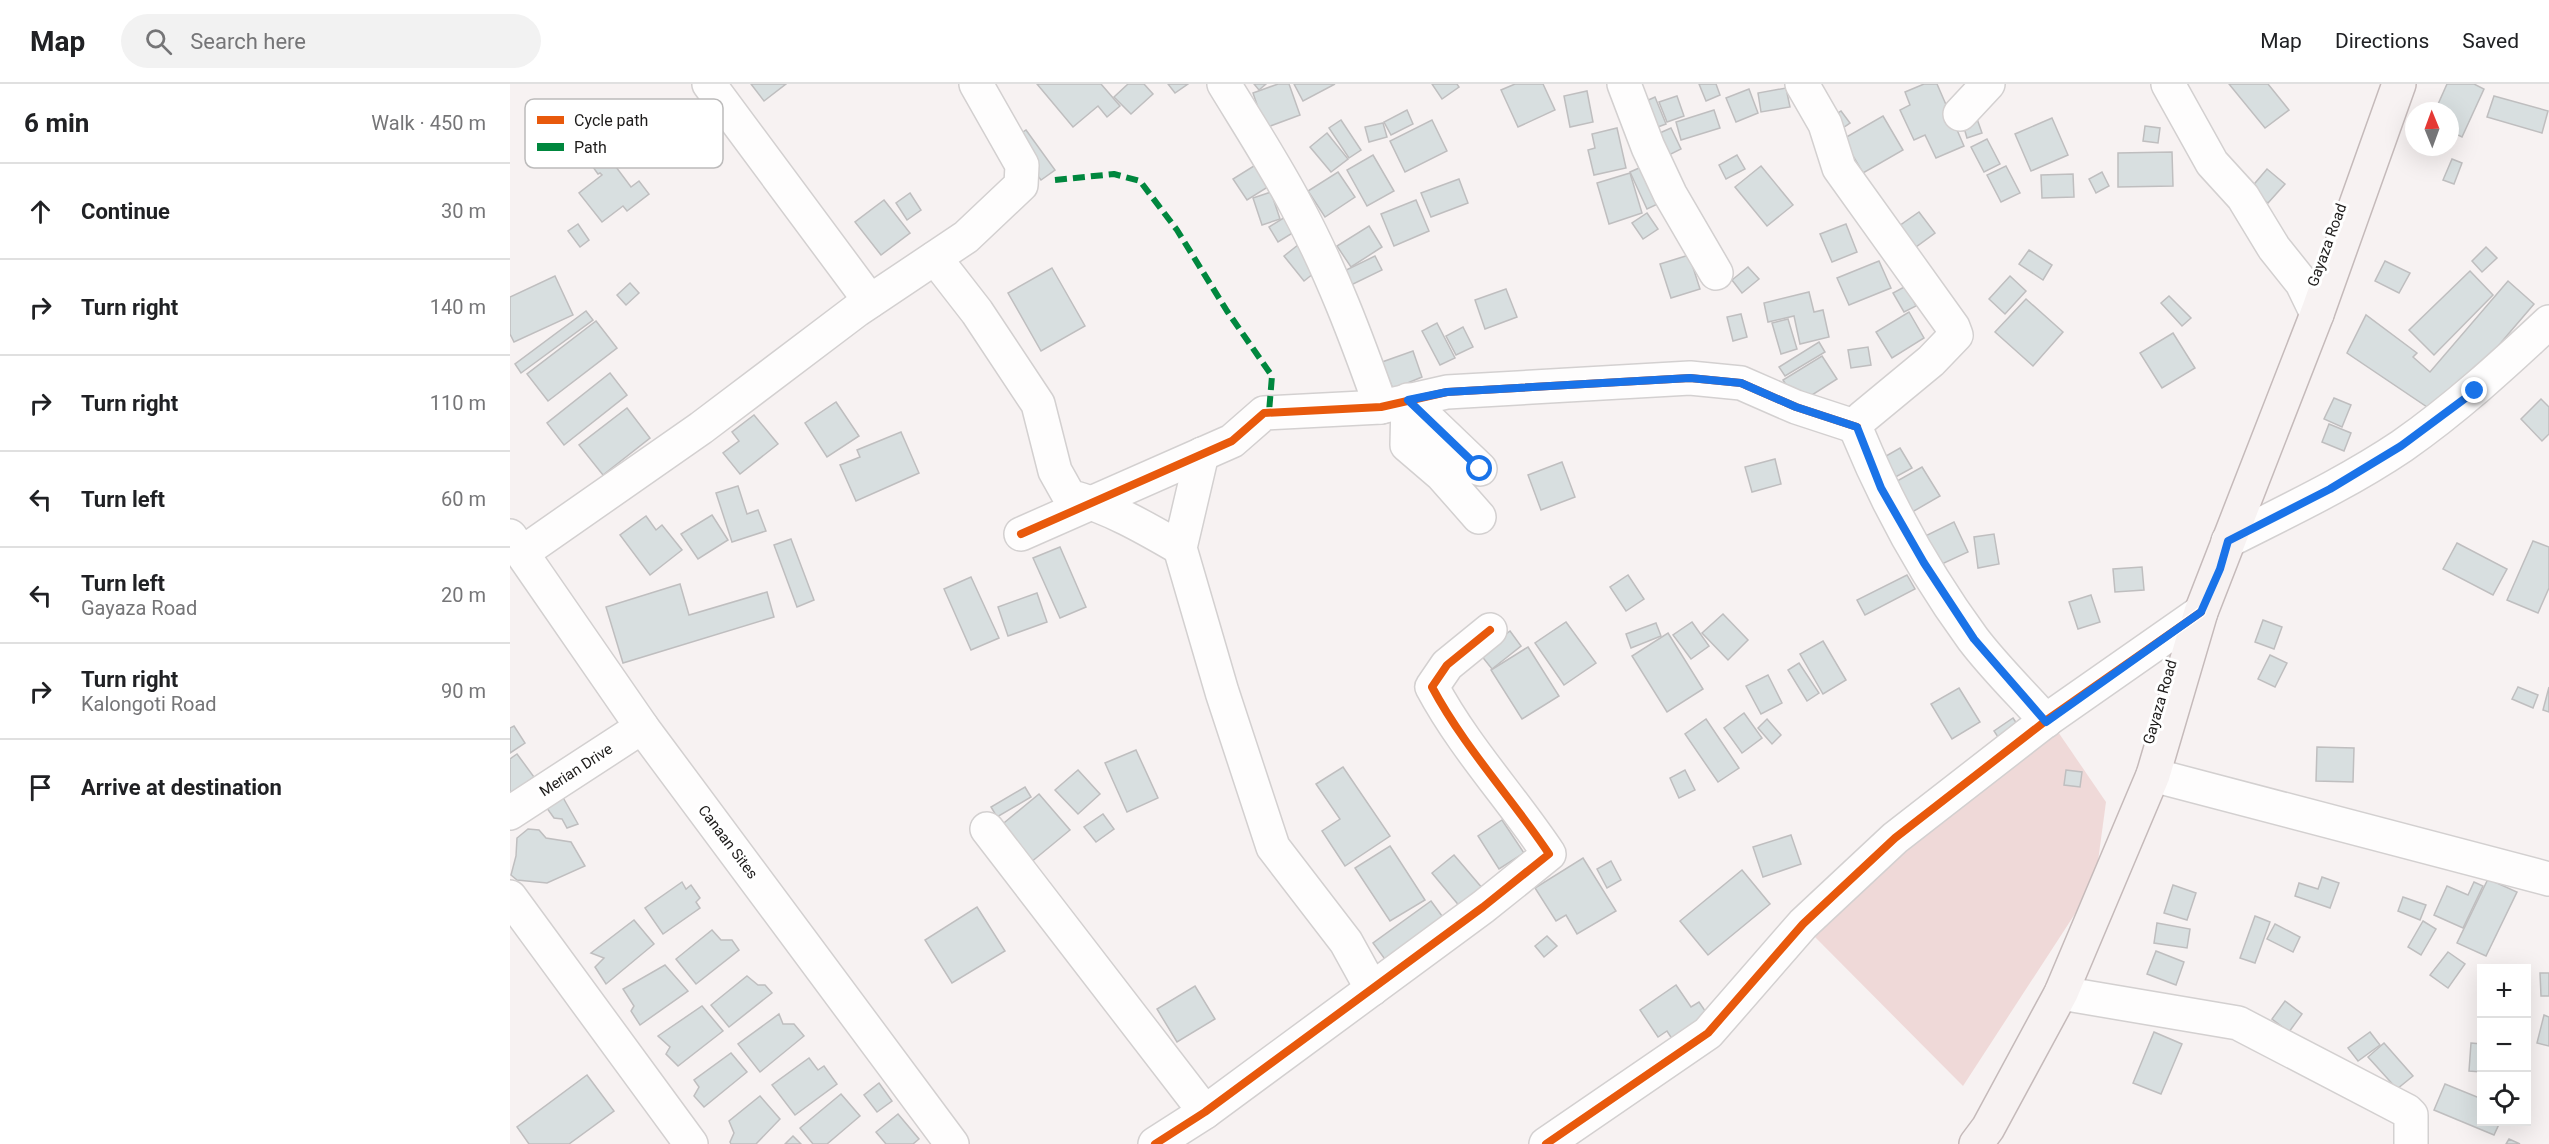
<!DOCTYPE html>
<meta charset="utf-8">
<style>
:root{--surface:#fff;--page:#f2f2f2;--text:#202124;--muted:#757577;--line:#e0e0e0}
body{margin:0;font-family:Roboto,sans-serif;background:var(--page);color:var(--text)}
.controls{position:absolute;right:18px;bottom:18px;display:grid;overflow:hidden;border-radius:0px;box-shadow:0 6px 24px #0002}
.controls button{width:54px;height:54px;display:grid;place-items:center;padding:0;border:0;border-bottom:2px solid var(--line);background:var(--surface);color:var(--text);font:30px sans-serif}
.compass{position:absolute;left:1895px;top:18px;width:54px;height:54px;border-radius:50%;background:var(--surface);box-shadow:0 6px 24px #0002;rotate:359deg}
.stop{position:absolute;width:18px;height:18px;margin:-14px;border:4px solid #1a73e8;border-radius:50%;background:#fff}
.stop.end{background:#1a73e8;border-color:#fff;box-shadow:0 2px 6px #0008}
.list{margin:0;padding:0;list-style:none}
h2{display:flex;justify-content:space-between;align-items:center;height:78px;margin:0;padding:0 24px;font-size:26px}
h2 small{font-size:20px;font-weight:400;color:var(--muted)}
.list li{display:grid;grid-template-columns:39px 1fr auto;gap:18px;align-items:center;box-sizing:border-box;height:96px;padding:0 24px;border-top:2px solid var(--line)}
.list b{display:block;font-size:22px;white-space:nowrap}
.list p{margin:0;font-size:20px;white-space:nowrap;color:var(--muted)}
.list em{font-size:20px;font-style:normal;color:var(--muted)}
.icon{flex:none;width:33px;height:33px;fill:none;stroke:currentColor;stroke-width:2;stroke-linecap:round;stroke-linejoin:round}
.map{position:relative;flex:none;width:2039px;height:1060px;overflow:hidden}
header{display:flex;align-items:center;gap:36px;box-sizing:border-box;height:84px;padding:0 30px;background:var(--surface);border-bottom:2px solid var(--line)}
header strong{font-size:28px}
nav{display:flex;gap:33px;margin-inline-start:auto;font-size:21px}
.search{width:420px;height:54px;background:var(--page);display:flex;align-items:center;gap:15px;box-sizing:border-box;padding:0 21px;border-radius:33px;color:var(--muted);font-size:22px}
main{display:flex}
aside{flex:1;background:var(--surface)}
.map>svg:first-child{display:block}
</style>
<header>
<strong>Map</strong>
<div class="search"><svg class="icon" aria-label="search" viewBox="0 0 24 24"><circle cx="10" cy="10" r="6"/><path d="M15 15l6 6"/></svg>Search here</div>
<nav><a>Map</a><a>Directions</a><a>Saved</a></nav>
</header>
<main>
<aside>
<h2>6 min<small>Walk · 450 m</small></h2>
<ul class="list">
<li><svg class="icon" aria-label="ahead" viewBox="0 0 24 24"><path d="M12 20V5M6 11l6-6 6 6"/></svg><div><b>Continue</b></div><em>30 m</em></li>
<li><svg class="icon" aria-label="right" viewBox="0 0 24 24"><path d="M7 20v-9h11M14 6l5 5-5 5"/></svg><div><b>Turn right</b></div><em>140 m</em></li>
<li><svg class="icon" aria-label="right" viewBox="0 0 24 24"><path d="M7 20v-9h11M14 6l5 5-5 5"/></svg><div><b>Turn right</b></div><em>110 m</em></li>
<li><svg class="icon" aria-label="left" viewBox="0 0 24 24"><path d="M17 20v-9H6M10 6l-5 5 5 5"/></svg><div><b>Turn left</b></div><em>60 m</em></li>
<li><svg class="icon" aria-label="left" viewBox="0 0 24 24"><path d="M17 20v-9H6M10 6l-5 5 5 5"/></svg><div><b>Turn left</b><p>Gayaza Road</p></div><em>20 m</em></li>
<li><svg class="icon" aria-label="right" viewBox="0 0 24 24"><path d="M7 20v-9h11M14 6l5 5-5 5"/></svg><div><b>Turn right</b><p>Kalongoti Road</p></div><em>90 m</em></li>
<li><svg class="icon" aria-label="arrive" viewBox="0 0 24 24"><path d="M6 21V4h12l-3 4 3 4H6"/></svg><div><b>Arrive at destination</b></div></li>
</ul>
</aside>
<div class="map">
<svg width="2039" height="1060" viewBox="0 0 2039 1060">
<rect width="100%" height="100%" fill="#f7f2f2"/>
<polygon fill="#efd9d8" points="1544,642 1596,718 1585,799 1453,1002 1299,847"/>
<g fill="#d8dfe0" stroke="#bfbebf" stroke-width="1.5">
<polygon points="241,0 276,0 254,17"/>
<polygon points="527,0 591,0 610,22 597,33 588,22 563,43"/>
<polygon points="618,0 634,0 643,10 621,30 604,13"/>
<polygon points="658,0 678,0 665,9"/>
<polygon points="744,0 756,0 749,6"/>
<polygon points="768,0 779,0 790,31 755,44 743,9"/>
<polygon points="784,0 825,0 793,17"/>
<polygon points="922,0 947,0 949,3 932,15"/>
<polygon points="1005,0 1033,0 1045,26 1008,43 991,6"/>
<polygon points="1189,0 1206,0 1210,11 1196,17"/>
<polygon points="1414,0 1427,0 1454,62 1426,74 1415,51 1404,56 1390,26 1400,21 1395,8"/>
<polygon points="1719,0 1758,0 1779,26 1755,44"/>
<polygon points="1937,0 1964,0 1974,5 1952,53 1940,47 1940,27 1925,27"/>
<polygon points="1276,4 1280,23 1251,28 1248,9"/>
<polygon points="1239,5 1248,29 1226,38 1216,14"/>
<polygon points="1077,7 1083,38 1060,43 1054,12"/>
<polygon points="1167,12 1174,32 1157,38 1149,18"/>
<polygon points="1984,12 2038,27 2032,49 1977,33"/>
<polygon points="1145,13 1156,40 1145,44 1134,18"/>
<polygon points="897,26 903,40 881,51 874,38"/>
<polygon points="1204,26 1210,44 1171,56 1166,38"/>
<polygon points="1331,27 1340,39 1327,48 1319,35"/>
<polygon points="1373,32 1393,66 1353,89 1333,55"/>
<polygon points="1466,32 1472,49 1457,54 1452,37"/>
<polygon points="1542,34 1558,71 1521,87 1505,50"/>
<polygon points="831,36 851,66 839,74 819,44"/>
<polygon points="922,36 937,67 895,88 880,57"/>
<polygon points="873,39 877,53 859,58 855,43"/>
<polygon points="1635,42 1650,44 1648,59 1633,57"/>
<polygon points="1107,44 1116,84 1084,91 1078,66 1085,64 1082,50"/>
<polygon points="1161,44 1171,65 1153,74 1143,52"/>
<polygon points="516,46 545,86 531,96 501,56"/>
<polygon points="817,49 838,75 821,88 800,63"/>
<polygon points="1477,55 1490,80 1474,88 1461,63"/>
<polygon points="99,64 108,76 103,79 121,103 129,97 139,110 117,127 113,122 92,138 69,109 92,91 90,89 88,90 80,79"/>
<polygon points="1662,68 1663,102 1608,103 1608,69"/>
<polygon points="863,71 884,107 857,122 837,86"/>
<polygon points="1227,71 1235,85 1216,95 1209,81"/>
<polygon points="1942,75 1952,79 1944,100 1933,96"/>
<polygon points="747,80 761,101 737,116 723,95"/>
<polygon points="1136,81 1152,118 1137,125 1120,88"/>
<polygon points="1251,82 1283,121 1257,142 1225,103"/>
<polygon points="1496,82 1510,109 1491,118 1477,91"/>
<polygon points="1757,85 1775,100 1758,119 1740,105"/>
<polygon points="828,88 845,113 815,133 798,107"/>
<polygon points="1592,88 1599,102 1586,109 1579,95"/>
<polygon points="1120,89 1132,129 1099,140 1087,99"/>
<polygon points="1563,90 1564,113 1532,114 1531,91"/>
<polygon points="949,95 958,119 921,133 911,109"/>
<polygon points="761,108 770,135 752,141 743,114"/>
<polygon points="400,109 411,126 397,136 386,119"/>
<polygon points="374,116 400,149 371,171 345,138"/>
<polygon points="906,116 919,147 884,162 871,130"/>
<polygon points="1409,128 1425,149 1395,171 1379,149"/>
<polygon points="1137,129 1148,145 1133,155 1122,139"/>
<polygon points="780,130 789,145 768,158 759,143"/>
<polygon points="68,140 79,156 70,163 58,147"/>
<polygon points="1336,140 1347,168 1322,178 1310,150"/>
<polygon points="859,142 872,163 841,183 827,162"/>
<polygon points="793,157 813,182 794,197 774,172"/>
<polygon points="1976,163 1987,174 1972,188 1962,177"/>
<polygon points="1519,166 1542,181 1533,196 1509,180"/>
<polygon points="1179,171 1190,205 1161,214 1150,180"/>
<polygon points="865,172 872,186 837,203 830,189"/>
<polygon points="1369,177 1381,204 1339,221 1327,194"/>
<polygon points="1875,177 1900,189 1889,209 1865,197"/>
<polygon points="1238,183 1249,195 1232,209 1222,196"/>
<polygon points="542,184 575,242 531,267 498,209"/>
<polygon points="1960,187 1983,211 1924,271 1899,246"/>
<polygon points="45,192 63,231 4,258 0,250 0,213"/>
<polygon points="1500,192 1516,207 1495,230 1479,215"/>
<polygon points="1998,197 2024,220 1929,331 1837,269 1856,231 1907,269 1903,273 1920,288"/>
<polygon points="120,199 129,209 116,221 107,211"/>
<polygon points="1396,202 1406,222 1394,228 1383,209"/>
<polygon points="996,205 1007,233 975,245 965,216"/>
<polygon points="1299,208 1304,228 1313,226 1319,253 1290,260 1284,232 1258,238 1254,219"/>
<polygon points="1659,212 1681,234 1672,242 1651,219"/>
<polygon points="1516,215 1553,248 1523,282 1485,248"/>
<polygon points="76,227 83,236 11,289 5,280"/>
<polygon points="1399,228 1414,254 1382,274 1366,248"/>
<polygon points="1231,230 1237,253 1223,257 1217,233"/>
<polygon points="1278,235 1287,265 1271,270 1262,239"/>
<polygon points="86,237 107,264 38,317 17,290"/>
<polygon points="927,239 945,274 930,281 912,247"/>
<polygon points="953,243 963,263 946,271 936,252"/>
<polygon points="1663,249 1685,284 1652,304 1630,269"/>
<polygon points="1309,258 1315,268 1275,292 1269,283"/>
<polygon points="1358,263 1361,281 1341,284 1338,266"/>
<polygon points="903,267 912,293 883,305 872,278"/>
<polygon points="1312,272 1327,295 1288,320 1273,296"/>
<polygon points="100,289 117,311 54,361 37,339"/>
<polygon points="1824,314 1841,321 1832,343 1814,335"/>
<polygon points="2031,315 2039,323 2039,350 2032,357 2011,335"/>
<polygon points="326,318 349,352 317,373 295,339"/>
<polygon points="117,324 140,354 93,391 69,361"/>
<polygon points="244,331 268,360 230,390 213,369 229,357 222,348"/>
<polygon points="1819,340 1841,349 1834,367 1812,358"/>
<polygon points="391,348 409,389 346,417 330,381 350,373 347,366"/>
<polygon points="1390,364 1402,384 1380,396 1369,376"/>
<polygon points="1265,375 1271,400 1242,408 1235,383"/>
<polygon points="1052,378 1065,413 1031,426 1018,391"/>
<polygon points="1412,383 1430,412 1397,431 1380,401"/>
<polygon points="228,402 237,430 248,426 256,447 222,458 206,409"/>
<polygon points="202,431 218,456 188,475 171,450"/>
<polygon points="136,432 146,446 152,441 172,466 140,491 110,451"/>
<polygon points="1444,438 1458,468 1421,485 1407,456"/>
<polygon points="1484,450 1489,480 1468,484 1464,453"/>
<polygon points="281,455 304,516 287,523 264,461"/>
<polygon points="2023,457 2039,463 2039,504 2028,529 1997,516"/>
<polygon points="1947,459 1997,485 1983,511 1933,485"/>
<polygon points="550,463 576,523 550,534 523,474"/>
<polygon points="1632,483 1634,506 1605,508 1603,485"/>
<polygon points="1118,491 1134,515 1116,527 1100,503"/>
<polygon points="1397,491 1405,505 1355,531 1347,516"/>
<polygon points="461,493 489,554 461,566 434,505"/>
<polygon points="170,500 179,531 257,508 264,533 113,579 96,523"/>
<polygon points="527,509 537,538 498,552 488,523"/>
<polygon points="1581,511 1590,538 1568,545 1559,518"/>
<polygon points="1213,530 1238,556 1218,576 1192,549"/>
<polygon points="1753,536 1772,543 1764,565 1745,558"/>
<polygon points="1056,538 1086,579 1054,601 1025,559"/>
<polygon points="1182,538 1199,562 1181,575 1163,551"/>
<polygon points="1146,539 1151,552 1121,564 1116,550"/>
<polygon points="1000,547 1011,562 982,585 970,570"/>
<polygon points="1158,549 1193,605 1157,628 1122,572"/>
<polygon points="1313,557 1336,596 1313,610 1290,570"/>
<polygon points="1018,563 1049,612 1012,635 981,586"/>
<polygon points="1760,571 1777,579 1765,603 1748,595"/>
<polygon points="1289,579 1309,609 1297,617 1278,586"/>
<polygon points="1258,591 1272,619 1251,630 1236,602"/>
<polygon points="2008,603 2028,611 2023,624 2002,615"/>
<polygon points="2039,603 2039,628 2033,626"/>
<polygon points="1449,604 1470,638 1442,655 1421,620"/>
<polygon points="1234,629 1252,654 1232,669 1214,644"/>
<polygon points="1503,634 1513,649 1494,662 1484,647"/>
<polygon points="1196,635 1229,684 1208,698 1175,650"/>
<polygon points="1257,635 1271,651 1262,660 1248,644"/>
<polygon points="4,642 15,659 0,669 0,644"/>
<polygon points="1807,663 1844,664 1843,698 1806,697"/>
<polygon points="626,666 648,714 617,728 595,679"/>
<polygon points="7,670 24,693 0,710 0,675"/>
<polygon points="833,683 880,752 835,782 812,747 830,735 806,700"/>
<polygon points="568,686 590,710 568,730 545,706"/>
<polygon points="1175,686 1185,706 1169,714 1160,694"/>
<polygon points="1556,686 1572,688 1570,703 1554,701"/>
<polygon points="515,703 521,713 487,733 481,723"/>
<polygon points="51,710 68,740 57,744 52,735 44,734 34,720"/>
<polygon points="529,710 560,746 520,779 489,743"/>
<polygon points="593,730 604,745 586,758 574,743"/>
<polygon points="992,736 1014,769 989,785 968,752"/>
<polygon points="18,745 29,746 36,754 61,758 75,782 37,799 7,796 1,791 6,772 7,754"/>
<polygon points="1281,751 1291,780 1253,793 1243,763"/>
<polygon points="880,762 915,816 880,837 845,784"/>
<polygon points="944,771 973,805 951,824 922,789"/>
<polygon points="1073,774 1106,827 1067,850 1056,831 1046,837 1025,804"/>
<polygon points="1101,777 1111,796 1097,804 1087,785"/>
<polygon points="1232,786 1260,820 1198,871 1170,837"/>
<polygon points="1812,793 1829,799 1820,824 1785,812 1789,799 1808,805"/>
<polygon points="1978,795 2007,808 1976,872 1947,859"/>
<polygon points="172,798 176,805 181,801 190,814 186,818 190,824 153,850 135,824"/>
<polygon points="1964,798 1973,802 1953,844 1924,831 1937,802 1958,811"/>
<polygon points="1663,801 1686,809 1677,836 1654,829"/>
<polygon points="1893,813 1916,821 1910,836 1888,827"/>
<polygon points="921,817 935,836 877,878 863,859"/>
<polygon points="467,823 495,867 442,899 415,856"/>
<polygon points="1745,832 1760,838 1745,879 1730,874"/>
<polygon points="124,836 144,860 96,900 85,883 94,874 81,869"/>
<polygon points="1913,837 1926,845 1911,871 1898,863"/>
<polygon points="1647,839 1680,845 1677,864 1644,859"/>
<polygon points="1765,840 1790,853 1783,868 1757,855"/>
<polygon points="202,846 211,856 222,856 229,866 186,900 166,875"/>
<polygon points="1037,852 1047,862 1034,873 1025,862"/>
<polygon points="1646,867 1674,878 1666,901 1637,890"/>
<polygon points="1938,868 1955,880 1938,904 1920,891"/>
<polygon points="155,881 178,907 130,941 121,927 124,922 113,905"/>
<polygon points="2030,889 2039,889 2039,912 2031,912"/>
<polygon points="237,892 248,901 255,901 262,909 219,943 201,921"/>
<polygon points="1166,901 1181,923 1189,918 1202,937 1166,961 1157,947 1148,953 1130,926"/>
<polygon points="685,902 705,935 667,958 647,925"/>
<polygon points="1775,917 1792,930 1779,948 1762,935"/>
<polygon points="192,922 213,947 168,982 156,970 160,963 148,952"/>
<polygon points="269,930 273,940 284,940 294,952 250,988 228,960"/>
<polygon points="2034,931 2039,933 2039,962 2027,959"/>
<polygon points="1644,948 1672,960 1651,1010 1623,999"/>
<polygon points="1860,948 1870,961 1848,977 1838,964"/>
<polygon points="1874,959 1903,992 1887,1005 1858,973"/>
<polygon points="1961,959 1972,960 1972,988 1959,987"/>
<polygon points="221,969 237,988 194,1023 184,1012 189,1003 184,996"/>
<polygon points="299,974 308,986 314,982 327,1000 285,1031 262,1001"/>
<polygon points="77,991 104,1027 59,1060 19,1060 7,1043"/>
<polygon points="369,999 382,1017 367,1028 354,1011"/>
<polygon points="1935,1000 1972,1015 1972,1038 1990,1038 1984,1051 1924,1026"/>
<polygon points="331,1010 350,1032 317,1060 303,1060 290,1044"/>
<polygon points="250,1012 270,1035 246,1060 221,1060 220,1058 224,1049 219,1037"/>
<polygon points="388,1030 409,1055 403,1060 376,1060 366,1048"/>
<polygon points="283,1052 291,1060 275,1060"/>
<polygon points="1999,1055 2010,1060 1996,1060"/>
</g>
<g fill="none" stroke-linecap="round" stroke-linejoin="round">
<defs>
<g id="minor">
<polyline points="199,0 360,217"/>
<path d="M714 0C739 41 765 81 787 123 821 186 847 255 871 323"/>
<polyline points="1114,0 1138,63 1160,110 1206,189"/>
<path d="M1292 0 1315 40 1329 84 1443 243 1446 251 1421 277 1352 334 1348 340 1347 347C1377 420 1416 491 1463 555 1485 584 1512 610 1536 637"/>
<polyline points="1658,0 1702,79 1733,113 1764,164 1792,199 1807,230"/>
<polyline points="1450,30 1478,0"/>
<path d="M425 174 467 228 528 320 545 387 559 412C599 423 634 443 670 464"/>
<polyline points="692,370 670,464 712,608 763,763 836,858 862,905"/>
<polyline points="969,433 932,391 897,361 898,316 970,385"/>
<polyline points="511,450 722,357 754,329 871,323 937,308 1180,294 1231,299 1286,323 1347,343"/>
<polyline points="0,452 132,643 442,1060"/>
<path d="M1718 457C1777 427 1837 399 1892 362 1945 325 1992 282 2039 238"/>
<polyline points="12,469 191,344 347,226 456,153 511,101 512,81 466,0"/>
<polyline points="1643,691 2039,795"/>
<polyline points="0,729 132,643"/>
<polyline points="477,745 695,1028"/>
<polyline points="0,813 181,1060"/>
<polyline points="1551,909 1728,939 1897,1027 1901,1031 1901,1060"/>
<path d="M645 1060 695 1028 973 823 1039 770C1001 713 954 663 922 603L937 581 980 546"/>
<polyline points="1036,1060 1198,949 1293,840 1385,754 1538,635 1691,528"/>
</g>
<polyline id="major" points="1466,1060 1478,1044 1551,909 1643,691 1691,528 1807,230 1889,0"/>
</defs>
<use href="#minor" stroke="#d3d0d0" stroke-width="36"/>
<use href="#major" stroke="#c5baba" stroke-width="36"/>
<use href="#minor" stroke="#fefdfd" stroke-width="33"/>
<use href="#major" stroke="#f7f2f2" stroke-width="33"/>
<polyline stroke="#00873e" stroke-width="6" stroke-dasharray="12 6" stroke-linecap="butt" points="545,96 604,90 630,97 667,146 717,227 762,292 759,328"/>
<defs>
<g id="cycleway">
<polyline points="511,450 722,357 754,329 871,323 937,308 1180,294 1231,299 1286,323 1347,343"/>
<path d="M645 1060 695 1028 973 823 1039 770C1001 713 954 663 922 603L937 581 980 546"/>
<polyline points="1036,1060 1198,949 1293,840 1385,754 1538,635 1691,528"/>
</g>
</defs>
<use href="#cycleway" stroke="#fff" stroke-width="11"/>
<use href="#cycleway" stroke="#e8590c" stroke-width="8"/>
</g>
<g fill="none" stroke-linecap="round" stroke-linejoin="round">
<polyline stroke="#1a73e8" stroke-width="8" points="970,385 898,316 937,308 1180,294 1231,299 1286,323 1347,343 1371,404 1414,479 1464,555 1536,638 1691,528 1710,485 1718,457 1820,405 1891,362 1965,307"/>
</g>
<g text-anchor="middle" stroke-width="6" stroke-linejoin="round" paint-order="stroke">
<g font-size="15" fill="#1e1c1b" stroke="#fff">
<text transform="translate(1817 161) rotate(-70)" y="5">Gayaza Road</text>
<text transform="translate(1650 618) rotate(-74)" y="5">Gayaza Road</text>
<text transform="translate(66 686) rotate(-33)" y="5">Merian Drive</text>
<text transform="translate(218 758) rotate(53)" y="5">Canaan Sites</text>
</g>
</g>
<rect x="15" y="15" width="198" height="69" rx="9" fill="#fff" stroke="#bcbbbb" stroke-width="1.5"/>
<rect x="27" y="32" width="27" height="8" fill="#e8590c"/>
<rect x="27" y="59" width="27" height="8" fill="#00873e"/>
<g font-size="16" fill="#1e1c1b">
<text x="64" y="42">Cycle path</text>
<text x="64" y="69">Path</text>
</g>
</svg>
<div class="controls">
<button>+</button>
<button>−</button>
<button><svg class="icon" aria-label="locate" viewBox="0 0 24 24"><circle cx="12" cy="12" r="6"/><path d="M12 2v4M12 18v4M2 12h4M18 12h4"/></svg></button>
</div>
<svg class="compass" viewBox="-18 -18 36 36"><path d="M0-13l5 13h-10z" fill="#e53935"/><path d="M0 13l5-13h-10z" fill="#757577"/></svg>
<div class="stop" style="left:970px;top:385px"></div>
<div class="stop end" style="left:1965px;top:307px"></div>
</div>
</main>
